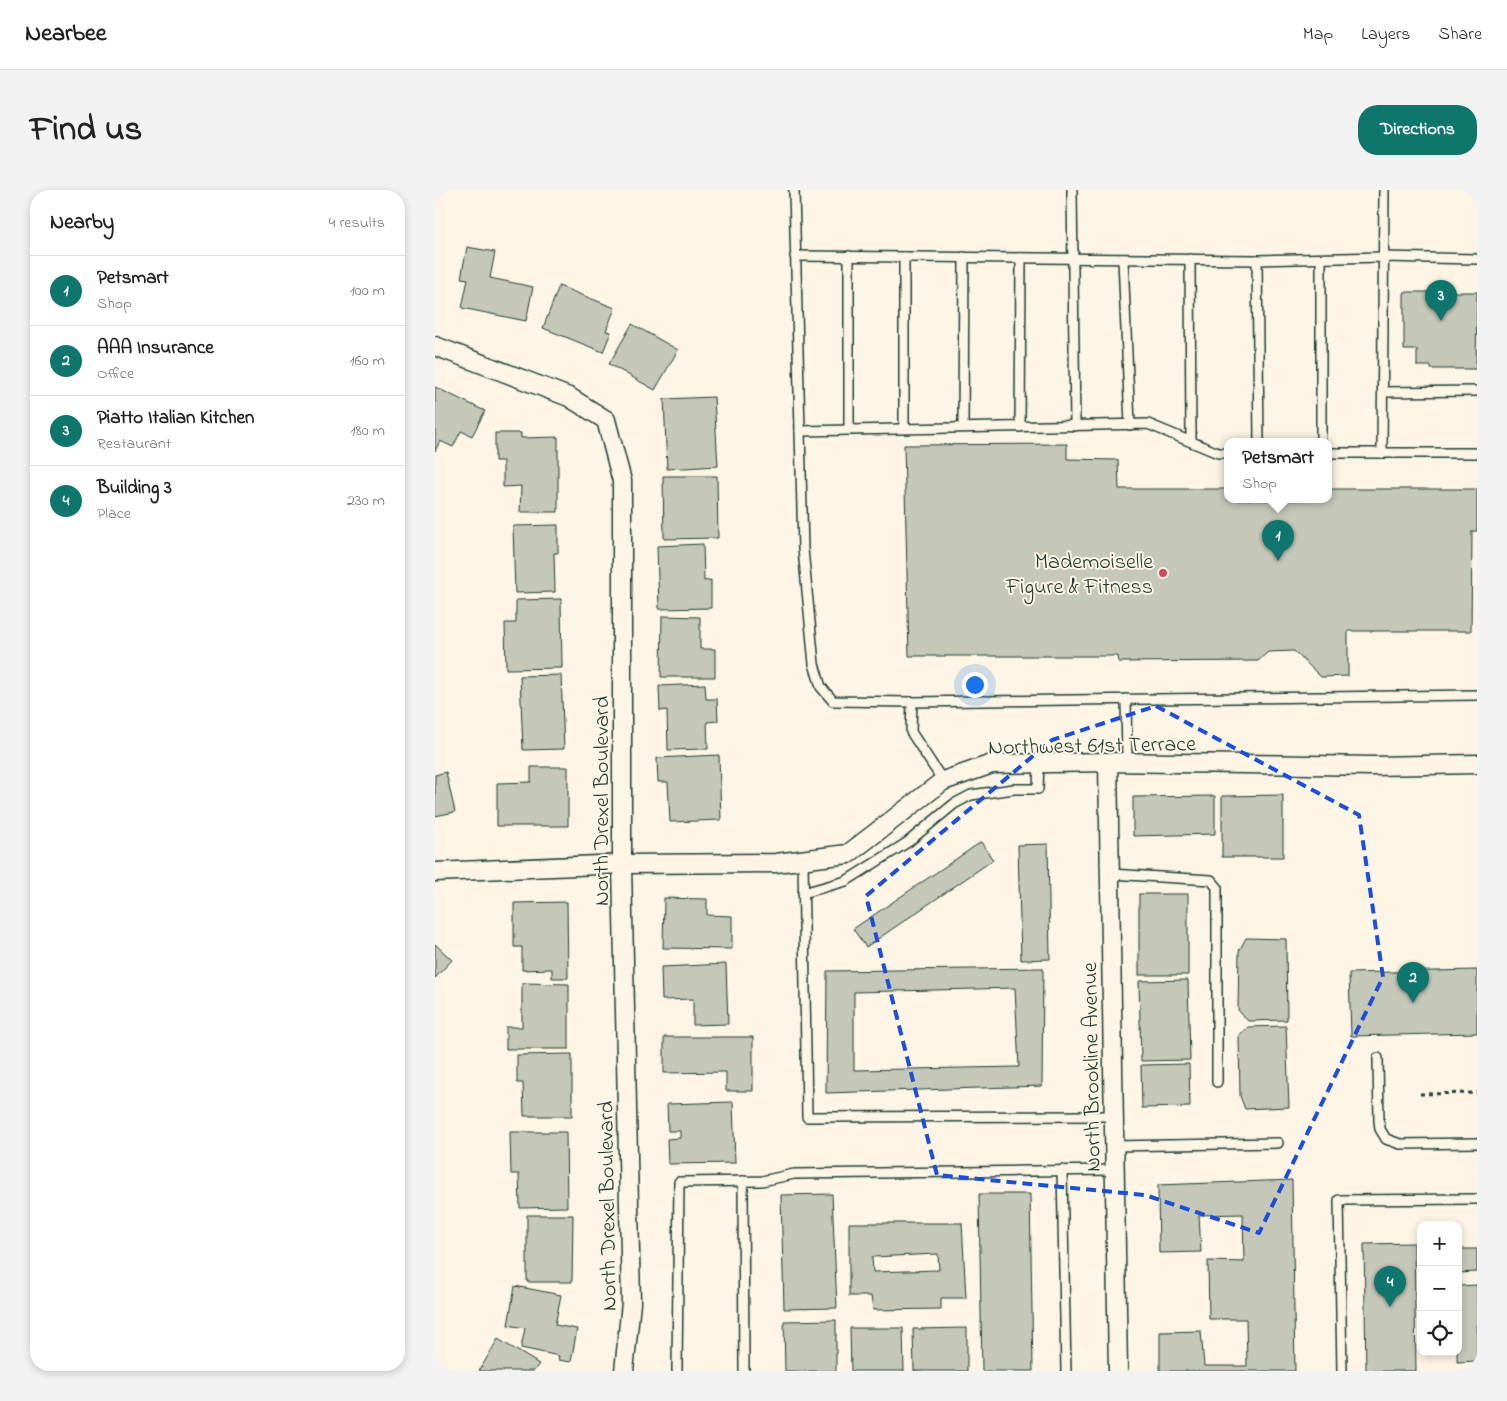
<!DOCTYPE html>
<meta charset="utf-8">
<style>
:root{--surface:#fff;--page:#f2f2f2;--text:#222;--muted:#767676;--line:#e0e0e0;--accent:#0f766e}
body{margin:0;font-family:"Indie Flower",sans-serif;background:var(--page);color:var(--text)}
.controls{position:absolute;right:15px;bottom:15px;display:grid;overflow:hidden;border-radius:10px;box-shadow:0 2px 8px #0003}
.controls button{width:45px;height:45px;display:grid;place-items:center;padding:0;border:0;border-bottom:1px solid var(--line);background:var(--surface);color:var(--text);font:25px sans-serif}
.you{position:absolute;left:539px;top:494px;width:18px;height:18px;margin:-12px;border:4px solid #fff;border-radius:50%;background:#1a73e8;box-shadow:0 0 0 8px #1a73e833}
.badge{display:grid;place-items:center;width:32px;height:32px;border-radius:50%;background:var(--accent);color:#fff;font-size:16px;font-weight:700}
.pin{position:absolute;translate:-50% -41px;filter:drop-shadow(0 1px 2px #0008)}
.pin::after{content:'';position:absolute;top:26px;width:18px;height:15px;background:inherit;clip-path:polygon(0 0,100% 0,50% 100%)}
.popup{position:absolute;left:789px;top:248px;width:108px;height:65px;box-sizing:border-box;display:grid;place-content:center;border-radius:10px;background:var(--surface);filter:drop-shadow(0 1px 4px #0005);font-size:16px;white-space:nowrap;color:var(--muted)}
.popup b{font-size:19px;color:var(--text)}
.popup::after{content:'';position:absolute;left:50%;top:100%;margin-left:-10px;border:10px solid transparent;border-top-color:var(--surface)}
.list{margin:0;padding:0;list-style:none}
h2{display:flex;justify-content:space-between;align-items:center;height:65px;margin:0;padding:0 20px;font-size:21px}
h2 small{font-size:16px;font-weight:400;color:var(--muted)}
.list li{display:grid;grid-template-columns:32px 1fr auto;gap:15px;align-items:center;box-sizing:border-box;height:70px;padding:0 20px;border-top:1px solid var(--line)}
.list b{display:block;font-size:19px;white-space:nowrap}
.list p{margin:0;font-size:16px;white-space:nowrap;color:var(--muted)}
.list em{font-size:16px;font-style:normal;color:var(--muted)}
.icon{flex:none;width:28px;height:28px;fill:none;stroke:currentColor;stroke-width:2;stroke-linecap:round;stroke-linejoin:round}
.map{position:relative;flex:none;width:1042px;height:1181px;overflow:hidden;border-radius:20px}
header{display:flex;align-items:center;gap:30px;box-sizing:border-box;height:70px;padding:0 25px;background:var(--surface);border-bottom:1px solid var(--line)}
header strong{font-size:24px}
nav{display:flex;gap:28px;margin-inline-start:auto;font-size:18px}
.intro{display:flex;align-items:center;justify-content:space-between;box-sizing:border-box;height:120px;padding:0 30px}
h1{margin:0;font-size:35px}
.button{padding:12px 22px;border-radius:20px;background:var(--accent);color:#fff;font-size:18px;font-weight:700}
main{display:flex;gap:30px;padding:0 30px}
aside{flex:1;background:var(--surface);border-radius:20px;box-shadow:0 2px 8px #0003}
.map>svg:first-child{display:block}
</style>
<header>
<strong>Nearbee</strong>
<nav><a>Map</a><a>Layers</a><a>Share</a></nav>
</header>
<div class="intro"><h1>Find us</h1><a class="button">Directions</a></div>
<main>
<aside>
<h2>Nearby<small>4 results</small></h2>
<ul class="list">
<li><span class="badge">1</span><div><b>Petsmart</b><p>Shop</p></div><em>100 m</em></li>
<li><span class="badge">2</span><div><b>AAA Insurance</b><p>Office</p></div><em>160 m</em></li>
<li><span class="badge">3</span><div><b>Piatto Italian Kitchen</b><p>Restaurant</p></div><em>180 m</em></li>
<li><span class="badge">4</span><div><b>Building 3</b><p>Place</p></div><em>230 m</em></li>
</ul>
</aside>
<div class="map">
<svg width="1042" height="1181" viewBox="0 0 1042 1181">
<rect width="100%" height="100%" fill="#fcf5e5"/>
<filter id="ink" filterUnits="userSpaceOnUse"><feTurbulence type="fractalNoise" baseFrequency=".02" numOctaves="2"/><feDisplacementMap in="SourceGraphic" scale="10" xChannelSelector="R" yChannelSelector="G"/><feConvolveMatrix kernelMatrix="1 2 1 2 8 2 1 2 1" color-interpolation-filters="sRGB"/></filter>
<g filter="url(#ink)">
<g fill="#c5c7b9" stroke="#1f3d34" fill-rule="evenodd">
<polygon points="32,57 60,62 55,88 98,97 91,131 27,118 33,89 26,88"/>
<polygon points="124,96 180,118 171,141 176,142 168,162 108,138"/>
<polygon points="969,102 1042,102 1041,179 996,179 996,176 982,176 982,160 969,160"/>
<polygon points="197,134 243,160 220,200 174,174"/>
<polygon points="0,197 50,221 37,246 26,241 18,257 5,251 0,261"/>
<polygon points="279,207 283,276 232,279 229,209"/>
<polygon points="60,243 86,243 86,248 123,247 123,322 85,322 86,296 68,297 68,271 60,271"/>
<polygon points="632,254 632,269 683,270 684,299 793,299 793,310 893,310 893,299 1042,299 1042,341 1037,341 1036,441 913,441 913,486 886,487 859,461 833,462 823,471 684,472 683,466 474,466 469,255"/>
<polygon points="228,286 282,286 283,348 229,349"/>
<polygon points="123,335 123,363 119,363 120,402 80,403 78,336"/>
<polygon points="268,354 269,391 276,390 276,418 224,419 222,356"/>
<polygon points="126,409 127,478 71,479 70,433 81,433 81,410"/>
<polygon points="227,426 265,427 265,459 280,459 280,487 226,487"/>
<polygon points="126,485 129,559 88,560 85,486"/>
<polygon points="270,494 271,509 282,509 283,531 272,532 273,559 233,560 232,520 225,521 224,496"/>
<polygon points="284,565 286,630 235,632 233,592 223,592 222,568"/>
<polygon points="96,577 133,577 133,636 62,636 62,593 96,592"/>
<polygon points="11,582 20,622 0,626 0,585"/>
<polygon points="848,605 848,667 787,667 787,606"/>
<polygon points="780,606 780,644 698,646 698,607"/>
<polygon points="546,652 558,670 431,757 418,739"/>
<polygon points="613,654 615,769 586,770 583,655"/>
<rect x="704" y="704" width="49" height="81"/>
<polygon points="229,708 272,709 272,725 297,726 297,759 228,758"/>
<polygon points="132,712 133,788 117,788 117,779 87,780 87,757 79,757 79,713"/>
<polygon points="811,748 851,749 852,830 813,831 803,820 804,761"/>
<polygon points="0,754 17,770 0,788"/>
<polygon points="291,774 293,834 258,835 258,809 227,810 226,777"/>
<path d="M608 778 607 896 391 903 392 781ZM580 798 584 877 419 880V802Z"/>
<polygon points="1042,780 1042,843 916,846 914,783"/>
<polygon points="753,790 755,870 706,871 704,791"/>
<polygon points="87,793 134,794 134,859 71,859 71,837 87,837"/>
<polygon points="851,836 854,917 810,919 805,906 804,845 813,837"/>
<polygon points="229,847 318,847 318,901 291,901 291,882 229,883"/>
<polygon points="137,864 137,926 89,926 88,893 82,893 82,865"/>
<polygon points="754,874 755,917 707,918 706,875"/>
<polygon points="298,912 300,973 233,974 232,949 245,948 245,941 233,941 232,914"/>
<polygon points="75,942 131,942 132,1017 85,1018 84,984 76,984"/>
<polygon points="857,990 860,1181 725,1181 725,1142 766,1141 769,1176 812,1176 811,1129 774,1129 773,1071 809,1072 808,1024 764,1025 766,1062 724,1063 723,995"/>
<polygon points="397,1004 402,1118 349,1119 346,1005"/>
<polygon points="544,1004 595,1004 598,1181 547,1181"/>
<polygon points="92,1025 138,1025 137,1092 92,1092"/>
<path d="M414 1033H527L531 1108H506V1119L438 1120 436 1106H414ZM503 1064 504 1080 438 1082 437 1067Z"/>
<polygon points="979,1053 981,1181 931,1181 929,1054"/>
<polygon points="1023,1059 1042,1059 1042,1082 1023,1083"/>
<polygon points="1042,1095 1042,1171 1022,1172 1023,1096"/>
<polygon points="80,1096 126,1105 120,1135 142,1139 136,1172 123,1170 124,1166 86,1158 90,1138 73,1135"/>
<polygon points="401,1130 401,1181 350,1181 349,1131"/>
<polygon points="415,1138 468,1138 469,1181 416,1181"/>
<polygon points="532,1138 532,1181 479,1181 478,1139"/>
<polygon points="63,1149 104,1174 99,1181 44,1181"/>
</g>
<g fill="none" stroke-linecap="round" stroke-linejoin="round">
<defs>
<g id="lane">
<polyline points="359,0 365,241 713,234 783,263 793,263"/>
<polyline points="637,0 640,236"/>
<polyline points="360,66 822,70 824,252"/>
<polyline points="414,66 414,239"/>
<polyline points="688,69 695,235"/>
<polyline points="755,69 756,251"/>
<polyline points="822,70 948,67 1042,69"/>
<polyline points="948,202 1042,201"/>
<polyline points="528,237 529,67"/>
<polyline points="585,237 586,68"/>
<polyline points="469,238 469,67"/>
<polyline points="365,241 368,359 379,474 386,497 398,511 477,512 476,542 508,591"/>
<polyline points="886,252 886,69"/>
<polyline points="893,263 1042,263"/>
<polyline points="947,263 949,0"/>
<polyline points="691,509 692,572"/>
<polyline points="477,512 1042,505"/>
<polyline points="368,670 372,927 679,926"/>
<polyline points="675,684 776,690 782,697 782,892"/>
<polyline points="368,703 411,691 473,652 519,614 536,605 579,599 603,599 604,573"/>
<polyline points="943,868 944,931 945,939 951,949 965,954 1042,953"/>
<polyline points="679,956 843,953"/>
<polyline points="627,980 631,1181"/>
<polyline points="308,991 309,1181"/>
<polyline points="242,1181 244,992 327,991 359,984 680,980"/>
<polyline points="907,1181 904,1010 1042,1009"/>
</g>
<g id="street">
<polyline points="0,156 134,207 171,230 187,291 187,674 196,1113 189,1181"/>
<polyline points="673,572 683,1181"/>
<polyline points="0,682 187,674 341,673 413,664 508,591 557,574 673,572 938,576 1042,574"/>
</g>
</defs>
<use href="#lane" stroke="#1f3d34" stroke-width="12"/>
<use href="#street" stroke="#1f3d34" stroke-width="21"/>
<polyline stroke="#1f3d34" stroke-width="3" stroke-dasharray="4 4" stroke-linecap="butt" points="985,904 1042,903"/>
<use href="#lane" stroke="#fcf5e5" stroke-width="9"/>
<use href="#street" stroke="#fcf5e5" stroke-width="18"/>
</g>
</g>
<path fill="none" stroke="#1d4ed8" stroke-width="4" stroke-dasharray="10 6" stroke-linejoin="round" d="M721 516 924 625 948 787 824 1043 710 1005 502 985 431 706 617 550Z"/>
<circle fill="#d1495b" stroke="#fcf5e5" stroke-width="2" cx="728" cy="383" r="5"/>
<g text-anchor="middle" stroke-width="4" stroke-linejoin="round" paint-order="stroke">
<g font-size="22" fill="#1f3d34" stroke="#fcf5e5" text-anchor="end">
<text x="718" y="378">Mademoiselle<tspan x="718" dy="25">Figure &amp; Fitness</tspan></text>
</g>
<g font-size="22" fill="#1f3d34" stroke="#fcf5e5">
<text transform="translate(657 554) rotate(-1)" y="8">Northwest 61st Terrace</text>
<text transform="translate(165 611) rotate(-90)" y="8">North Drexel Boulevard</text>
<text transform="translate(655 877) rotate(-91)" y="8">North Brookline Avenue</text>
<text transform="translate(171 1016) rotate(-91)" y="8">North Drexel Boulevard</text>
</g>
</g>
</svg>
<div class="controls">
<button>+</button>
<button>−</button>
<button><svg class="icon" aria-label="locate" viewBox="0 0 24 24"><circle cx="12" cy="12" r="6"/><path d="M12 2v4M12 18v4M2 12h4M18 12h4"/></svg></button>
</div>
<div class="you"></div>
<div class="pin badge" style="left:843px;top:371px">1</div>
<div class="popup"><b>Petsmart</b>Shop</div>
<div class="pin badge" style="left:978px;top:813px">2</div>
<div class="pin badge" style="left:1006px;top:131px">3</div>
<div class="pin badge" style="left:955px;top:1117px">4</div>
</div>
</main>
